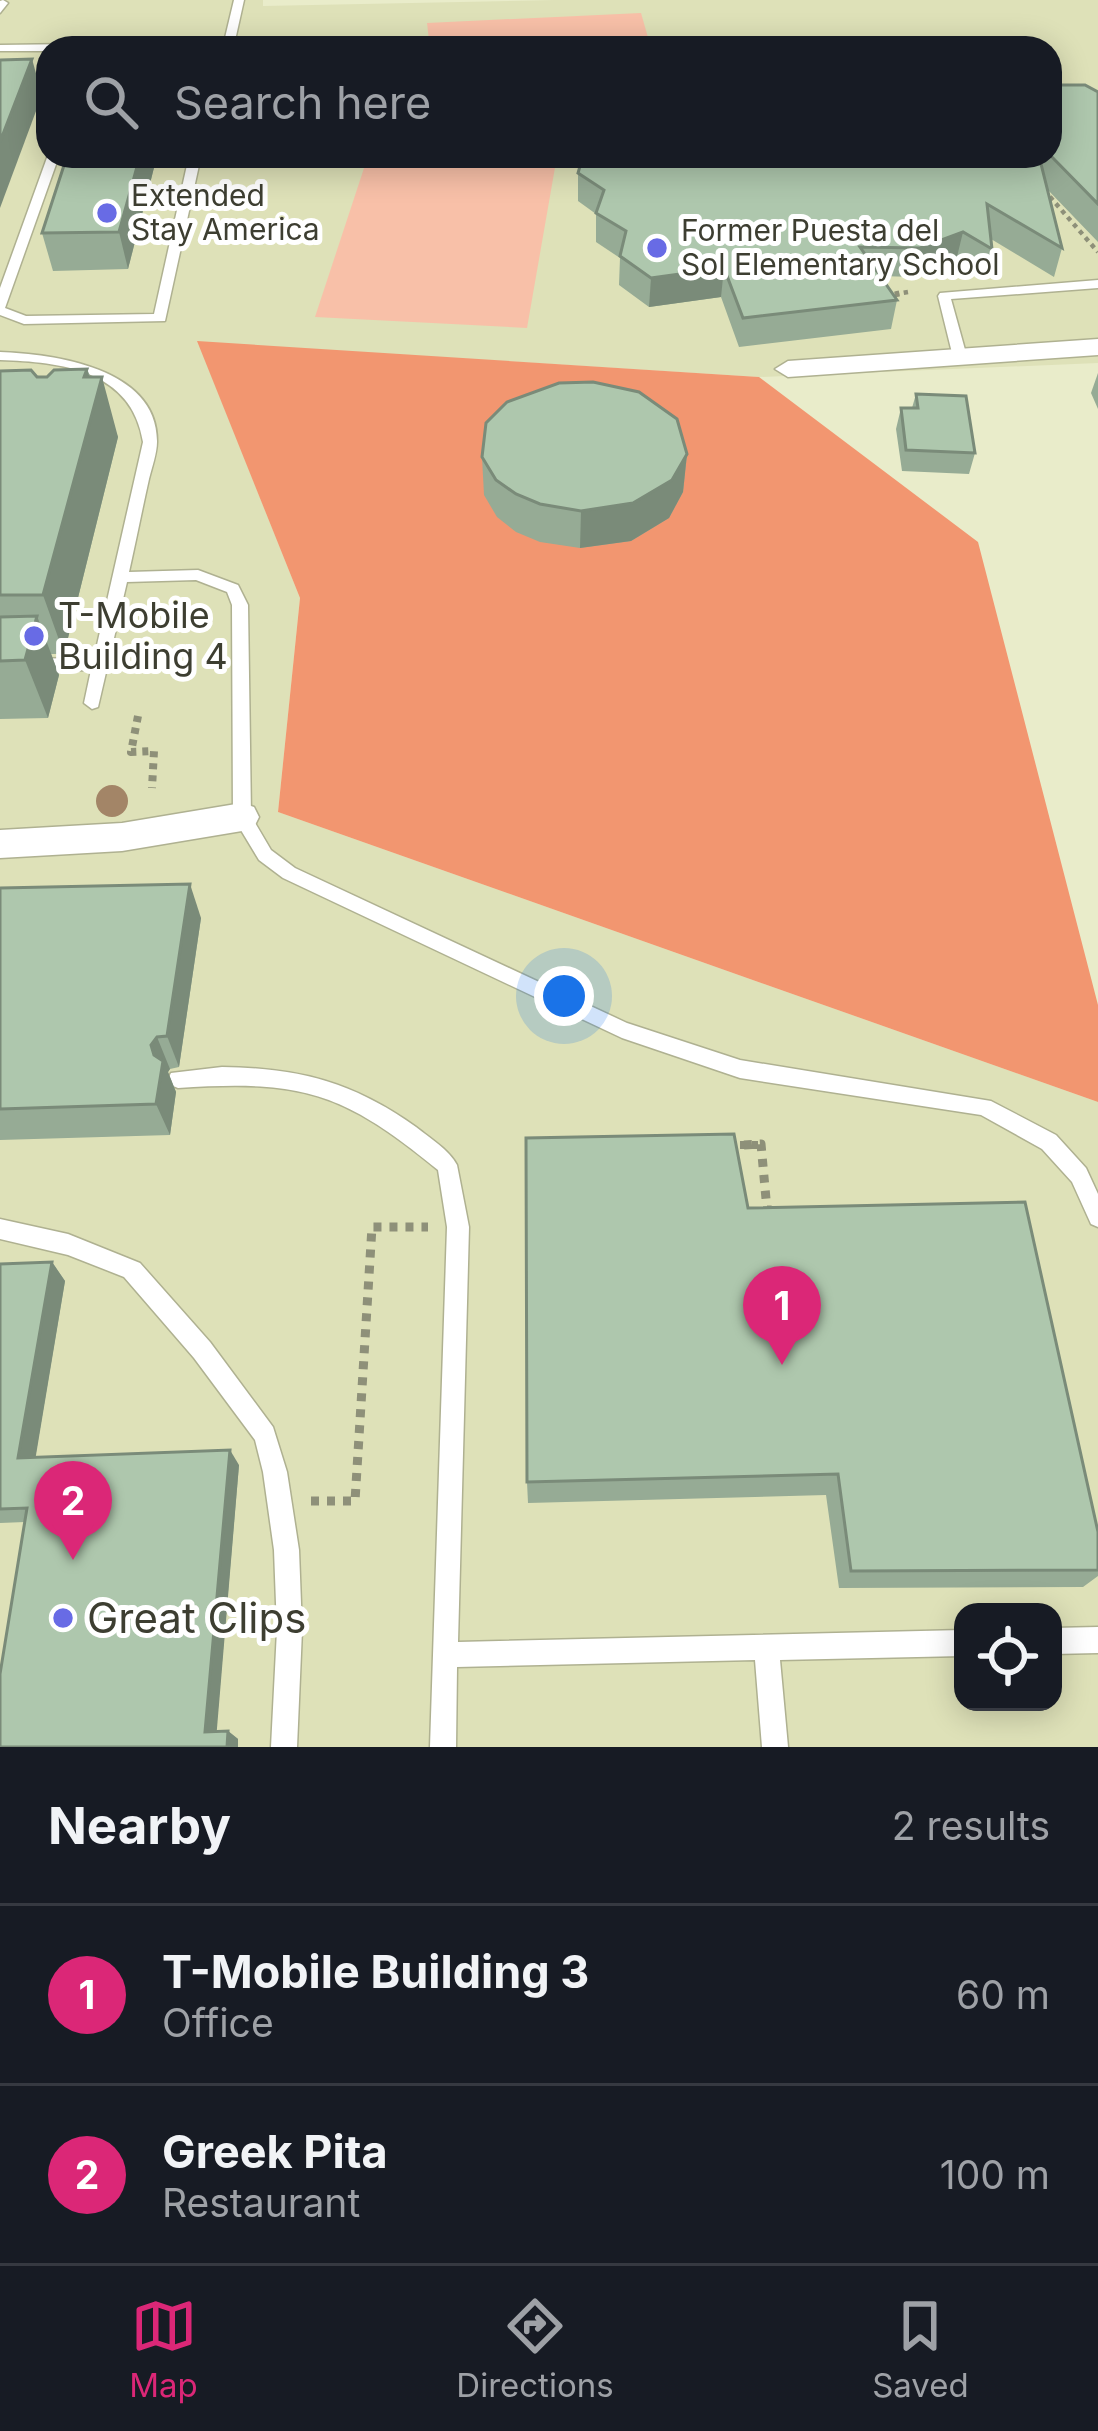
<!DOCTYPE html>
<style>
:root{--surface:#171b24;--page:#242831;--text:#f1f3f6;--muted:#9ea1a6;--line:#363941;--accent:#db2777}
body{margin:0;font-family:Inter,sans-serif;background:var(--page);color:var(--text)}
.controls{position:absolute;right:36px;bottom:36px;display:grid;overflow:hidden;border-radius:24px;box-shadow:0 6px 30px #0003}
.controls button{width:108px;height:108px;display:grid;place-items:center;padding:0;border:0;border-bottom:3px solid var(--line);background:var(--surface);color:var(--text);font:60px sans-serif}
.you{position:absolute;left:564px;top:996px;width:42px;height:42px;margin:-30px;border:9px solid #fff;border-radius:50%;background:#1a73e8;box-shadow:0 0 0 18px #1a73e833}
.badge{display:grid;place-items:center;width:78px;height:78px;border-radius:50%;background:var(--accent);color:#fff;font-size:39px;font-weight:700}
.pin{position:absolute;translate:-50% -99px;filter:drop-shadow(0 3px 6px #0008)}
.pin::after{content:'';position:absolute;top:63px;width:42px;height:36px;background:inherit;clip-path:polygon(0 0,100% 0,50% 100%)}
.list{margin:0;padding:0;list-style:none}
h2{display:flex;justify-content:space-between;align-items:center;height:156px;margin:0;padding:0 48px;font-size:51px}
h2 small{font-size:39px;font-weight:400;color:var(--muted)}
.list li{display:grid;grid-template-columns:78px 1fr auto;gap:36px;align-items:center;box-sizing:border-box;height:180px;padding:0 48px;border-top:3px solid var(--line)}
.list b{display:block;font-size:45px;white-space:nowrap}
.list p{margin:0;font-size:39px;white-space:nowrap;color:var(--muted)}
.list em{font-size:39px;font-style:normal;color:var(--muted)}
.icon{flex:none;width:66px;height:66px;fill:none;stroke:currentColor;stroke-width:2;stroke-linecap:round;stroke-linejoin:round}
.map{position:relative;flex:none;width:1098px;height:1747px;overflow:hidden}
.search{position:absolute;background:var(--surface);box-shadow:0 6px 30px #0003;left:36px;right:36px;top:36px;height:132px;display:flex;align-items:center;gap:30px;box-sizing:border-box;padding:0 42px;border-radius:36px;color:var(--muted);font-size:45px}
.sheet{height:516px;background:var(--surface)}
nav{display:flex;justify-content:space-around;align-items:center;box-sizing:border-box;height:168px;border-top:3px solid var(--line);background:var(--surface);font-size:33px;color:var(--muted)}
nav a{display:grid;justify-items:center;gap:6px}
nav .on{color:var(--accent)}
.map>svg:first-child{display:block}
</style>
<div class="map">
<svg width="1098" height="1747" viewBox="0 0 1098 1747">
<rect width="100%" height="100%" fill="#e9ecca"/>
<path fill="#dee1b8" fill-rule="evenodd" d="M0 0H263V6L554 0H1098V363L759 377 198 342 300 598 278 812 1098 1102V1747H0ZM48 48H1050V156H48ZM963 1612H1053V1702H963Z"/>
<g fill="#f8c0a8">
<polygon points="641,13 651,48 430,48 427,23"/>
<polygon points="368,156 557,156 527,328 315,317"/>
</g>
<polygon fill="#f29670" points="197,341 759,377 978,542 1098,1005 1098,1102 278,812 300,598"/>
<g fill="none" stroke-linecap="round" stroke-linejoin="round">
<defs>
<g id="lane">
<polygon points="3,0 8,3 0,13 0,1"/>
<polygon points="234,0 244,0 234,45 229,48 48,48 48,51 0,51 0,45 224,42"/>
<polygon points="48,80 48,86 0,87 0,81"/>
<polygon points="48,155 59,156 5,308 26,316 154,314 189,156 201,156 165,321 24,324 0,315 0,288"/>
<polygon points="1098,280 1098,288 951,299 967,357 960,361 953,357 938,296 940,293"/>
<path d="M0 352C54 354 158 368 157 442 157 453 152 467 149 479 142 510 136 541 129 572L198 570 238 585 248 605 251 816 271 850 295 868 627 1023 740 1060 991 1101 1056 1135 1086 1168 1098 1194V1227L1091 1224 1072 1182 1042 1149 981 1115 740 1078 622 1038 283 878 259 860 233 817 232 605 227 592 196 580 127 582 98 707 92 709 84 703 91 670 0 671V659L94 658 143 442C132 370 61 362 0 360Z"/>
<path d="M222 1067C299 1068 353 1082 416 1127 430 1138 449 1150 457 1165L469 1227 458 1642 963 1630V1656L780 1660 788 1747H762L755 1660 457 1667 456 1747H430L447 1227 438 1170C342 1091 301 1080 178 1088L171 1085 168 1079 171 1073Z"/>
<polygon points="0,1219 68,1234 140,1263 210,1342 273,1427 287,1472 299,1550 302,1630 297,1747 271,1747 277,1630 274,1550 263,1472 255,1440 194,1358 124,1277 68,1255 0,1239"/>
<polygon points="1098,1627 1098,1653 1053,1654 1053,1628"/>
</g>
<g id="street">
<polygon points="1098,339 1098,355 788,377 775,369 788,361"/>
<polygon points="242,803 254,807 259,817 254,827 242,831 122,851 0,858 0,830 122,823"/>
</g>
</defs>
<use href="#lane" stroke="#afb191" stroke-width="3"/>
<use href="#street" stroke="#afb191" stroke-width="3"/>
<g stroke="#8e9079" stroke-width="4.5" stroke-dasharray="4.5 4.5" stroke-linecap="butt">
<polyline points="1044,190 1098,252"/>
<polyline points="886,296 908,292"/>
</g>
<polyline stroke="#8e9079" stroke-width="6" stroke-dasharray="4.5 4.5" stroke-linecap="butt" points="886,296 902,293"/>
<g stroke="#8e9079" stroke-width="8" stroke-dasharray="6 6" stroke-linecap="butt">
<polyline points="138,716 131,752 154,751 152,788"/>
<polyline points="740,1145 761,1145"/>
</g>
<g stroke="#8e9079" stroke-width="9" stroke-dasharray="8 8" stroke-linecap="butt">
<polyline points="728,1146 761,1144 767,1210 772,1210"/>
<polyline points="311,1501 355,1501 372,1227 428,1227"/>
</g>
<use href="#lane" fill="#fff" fill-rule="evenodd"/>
<use href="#street" fill="#fff" fill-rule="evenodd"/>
</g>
<circle fill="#a38567" cx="112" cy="801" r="16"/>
<g fill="#96ab95">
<polygon points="1098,92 1098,242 1047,189 1062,248 1054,277 991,239 992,249 984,278 956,261 914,277 880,276 897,300 891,329 739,347 721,297 649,307 619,285 620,258 596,242 596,214 578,201 578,173 583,156 1050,156"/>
<polygon points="157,156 128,269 53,271 42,233"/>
<polygon points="87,369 118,437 64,654 51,654 59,675 48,718 0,719 0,371 47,377"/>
<polygon points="1098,373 1098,409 1091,393"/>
<polygon points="916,394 975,453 969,474 902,471 896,429 901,408 912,408"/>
<polygon points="687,454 683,492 669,518 631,541 580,548 540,542 516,532 497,517 484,495 482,457"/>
<polygon points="0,888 201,918 179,1067 170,1069 168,1072 176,1092 170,1135 0,1140"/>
<polygon points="748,1208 1098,1532 1098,1576 1083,1587 839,1588 826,1495 528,1503 527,1482"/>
<polygon points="52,1262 65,1281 35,1458 239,1465 216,1732 228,1731 238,1739 238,1747 0,1747 25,1522 0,1523 0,1264"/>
</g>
<g fill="#7a8b79">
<polygon points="32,59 42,95 0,208 0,142"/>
<polygon points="140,156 157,156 128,269 119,232"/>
<polygon points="963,232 956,261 914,277 920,248"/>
<polygon points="724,268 721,297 649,307 651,278"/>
<polygon points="87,369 96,399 102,377 118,437 64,654 43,595"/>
<polygon points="687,454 683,492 669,518 631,541 580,548 581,511"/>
<polygon points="37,616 59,675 48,718 25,660"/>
<polygon points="190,884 201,918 179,1067 167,1036"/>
<polygon points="157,1037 170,1069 168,1072 176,1092 170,1135 156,1104 151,1045"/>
<polygon points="52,1262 65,1281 33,1473 18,1458"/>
<polygon points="230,1450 239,1465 216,1740 205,1732"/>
<polygon points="228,1731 238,1739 238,1747 227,1747"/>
</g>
<g fill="#aec7ad" stroke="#7a8b79" stroke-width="3">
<polygon points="32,59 0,142 0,60"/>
<polygon points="1050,85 1085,85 1098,92 1098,204 1050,155"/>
<polygon points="67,156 140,156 119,232 42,233"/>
<polygon points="583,156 1039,156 1062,248 987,204 992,249 963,232 920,248 860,247 897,300 743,318 724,268 651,278 620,256 626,231 596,213 604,190 578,173"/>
<polygon points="87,369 84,377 102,377 43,595 0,595 0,371 31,370 37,377 47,377 54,370"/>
<polygon points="593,382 639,392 677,419 687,454 672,480 633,503 581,511 540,504 516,494 496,480 482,457 486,423 507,402 559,383"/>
<polygon points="916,394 966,396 975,453 906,450 901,408 918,408"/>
<polygon points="37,616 25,660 0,661 0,617"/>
<polygon points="190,884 167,1036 157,1037 151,1045 154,1055 163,1061 156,1104 0,1109 0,888"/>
<polygon points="734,1134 748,1208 1025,1202 1098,1532 1098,1570 851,1571 838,1474 527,1482 526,1138"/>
<polygon points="52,1262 18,1458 230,1450 205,1732 228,1731 227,1747 0,1747 0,1674 27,1508 0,1509 0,1264"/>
</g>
<g fill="#686be5" stroke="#fff" stroke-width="4.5">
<circle cx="107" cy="213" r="12"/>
<circle cx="657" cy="248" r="12"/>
<circle cx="34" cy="636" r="12"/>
<circle cx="63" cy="1618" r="12"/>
</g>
<g text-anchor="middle" stroke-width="10" stroke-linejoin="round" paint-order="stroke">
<g font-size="30" fill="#3d3e31" stroke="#fff" text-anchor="start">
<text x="131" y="206">Extended<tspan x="131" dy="34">Stay America</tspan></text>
<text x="681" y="241">Former Puesta del<tspan x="681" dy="34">Sol Elementary School</tspan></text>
</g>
<g font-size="36" fill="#3d3e31" stroke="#fff" text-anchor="start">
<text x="58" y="628">T-Mobile<tspan x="58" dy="41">Building 4</tspan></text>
</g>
<g font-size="42" fill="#3d3e31" stroke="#fff" text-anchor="start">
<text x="87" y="1633">Great Clips</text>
</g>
</g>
</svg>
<div class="controls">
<button><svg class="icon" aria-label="locate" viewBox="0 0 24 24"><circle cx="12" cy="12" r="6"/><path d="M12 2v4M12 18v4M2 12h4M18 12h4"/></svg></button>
</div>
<div class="you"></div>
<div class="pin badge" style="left:782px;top:1365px">1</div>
<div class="pin badge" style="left:73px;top:1560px">2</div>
<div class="search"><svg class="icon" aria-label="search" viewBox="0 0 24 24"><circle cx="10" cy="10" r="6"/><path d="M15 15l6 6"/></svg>Search here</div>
</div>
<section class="sheet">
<h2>Nearby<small>2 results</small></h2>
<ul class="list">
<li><span class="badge">1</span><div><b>T-Mobile Building 3</b><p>Office</p></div><em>60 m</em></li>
<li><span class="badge">2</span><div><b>Greek Pita</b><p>Restaurant</p></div><em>100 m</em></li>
</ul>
</section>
<nav>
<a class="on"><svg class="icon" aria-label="map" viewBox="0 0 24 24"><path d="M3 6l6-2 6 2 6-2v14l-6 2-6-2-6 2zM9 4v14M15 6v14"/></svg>Map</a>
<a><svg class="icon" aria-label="directions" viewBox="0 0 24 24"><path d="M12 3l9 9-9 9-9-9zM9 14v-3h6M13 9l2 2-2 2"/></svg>Directions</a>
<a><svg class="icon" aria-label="saved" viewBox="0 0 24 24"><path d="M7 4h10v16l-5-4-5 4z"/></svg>Saved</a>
</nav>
